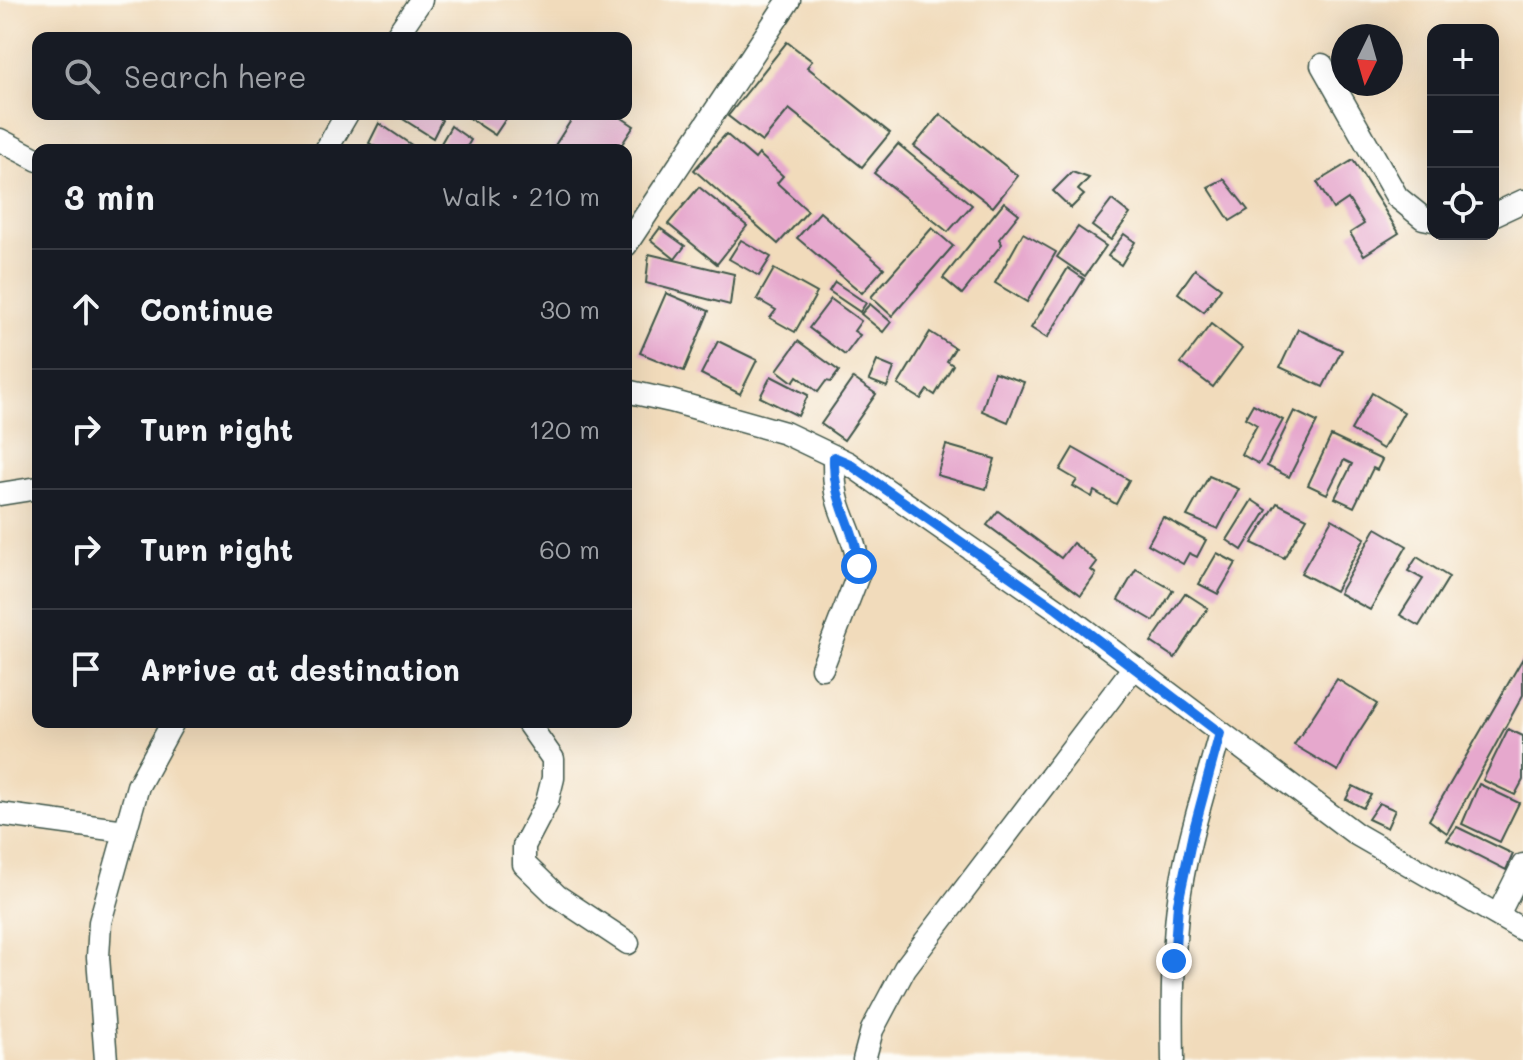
<!DOCTYPE html>
<meta charset="utf-8">
<style>
:root{--surface:#171b24;--page:#20242c;--text:#f1f3f6;--muted:#9ea1a6;--line:#363941}
body{margin:0;font-family:Mali,sans-serif;background:var(--page);color:var(--text)}
.controls{position:absolute;right:24px;top:24px;display:grid;overflow:hidden;border-radius:16px;box-shadow:0 8px 32px #0002}
.controls button{width:72px;height:72px;display:grid;place-items:center;padding:0;border:0;border-bottom:2px solid var(--line);background:var(--surface);color:var(--text);font:40px sans-serif}
.compass{position:absolute;left:1331px;top:24px;width:72px;height:72px;border-radius:50%;background:var(--surface);box-shadow:0 8px 32px #0002;rotate:185deg}
.stop{position:absolute;width:24px;height:24px;margin:-18px;border:6px solid #1a73e8;border-radius:50%;background:#fff}
.stop.end{background:#1a73e8;border-color:#fff;box-shadow:0 2px 8px #0008}
.list{margin:0;padding:0;list-style:none}
h2{display:flex;justify-content:space-between;align-items:center;height:104px;margin:0;padding:0 32px;font-size:34px}
h2 small{font-size:26px;font-weight:400;color:var(--muted)}
.list li{display:grid;grid-template-columns:52px 1fr auto;gap:24px;align-items:center;box-sizing:border-box;height:120px;padding:0 32px;border-top:2px solid var(--line)}
.list b{display:block;font-size:30px;white-space:nowrap}
.list em{font-size:26px;font-style:normal;color:var(--muted)}
.icon{flex:none;width:44px;height:44px;fill:none;stroke:currentColor;stroke-width:2;stroke-linecap:round;stroke-linejoin:round}
.map{position:relative;flex:none;width:1523px;height:1060px;overflow:hidden}
.search{position:absolute;background:var(--surface);box-shadow:0 8px 32px #0002;left:32px;top:32px;width:600px;height:88px;display:flex;align-items:center;gap:20px;box-sizing:border-box;padding:0 28px;border-radius:16px;color:var(--muted);font-size:30px}
.panel{position:absolute;background:var(--surface);box-shadow:0 8px 32px #0002;left:32px;top:144px;width:600px;height:584px;border-radius:16px}
.map>svg:first-child{display:block}
</style>
<div class="map">
<svg width="1523" height="1060" viewBox="0 0 1523 1060">
<rect width="100%" height="100%" fill="#fdfcf7"/>
<filter id="ink" filterUnits="userSpaceOnUse"><feTurbulence type="fractalNoise" baseFrequency=".0125" numOctaves="2"/><feDisplacementMap in="SourceGraphic" scale="16" xChannelSelector="R" yChannelSelector="G"/><feConvolveMatrix kernelMatrix="1 2 1 2 8 2 1 2 1" color-interpolation-filters="sRGB"/></filter>
<filter id="wash" filterUnits="userSpaceOnUse"><feTurbulence type="fractalNoise" baseFrequency=".006" numOctaves="4" result="noise"/><feDisplacementMap in="SourceGraphic" scale="32" xChannelSelector="R" yChannelSelector="G"/><feGaussianBlur stdDeviation="1.8" result="paint"/><feColorMatrix in="noise" values="0 0 0 0 0 0 0 0 0 0 0 0 0 0 0 0 0 1.4 0 .05"/><feComposite in="paint" operator="in"/></filter>
<g filter="url(#wash)">
<rect width="100%" height="100%" fill="#f1dbbb"/>
<g id="blocks">
<g fill="#e6a8cd">
<polygon points="787,42 812,61 807,67 890,133 862,167 789,109 762,142 728,116"/>
<polygon points="395,114 434,114 442,120 433,138"/>
<polygon points="463,114 509,114 495,135"/>
<polygon points="575,114 616,114 634,126 618,150 552,150"/>
<polygon points="940,114 1018,176 993,207 914,146"/>
<polygon points="379,123 419,150 381,150 369,143"/>
<polygon points="451,126 471,140 465,150 437,150"/>
<polygon points="726,134 755,159 759,154 783,176 777,183 808,211 778,244 694,170"/>
<polygon points="898,144 972,205 948,232 874,173"/>
<polygon points="1353,160 1399,233 1364,255 1350,233 1364,224 1348,199 1333,209 1317,182"/>
<polygon points="1072,172 1089,178 1078,190 1084,195 1071,208 1053,191"/>
<polygon points="1224,179 1248,210 1230,221 1208,187"/>
<polygon points="699,187 747,226 717,264 668,224"/>
<polygon points="1112,200 1130,214 1111,240 1092,226"/>
<polygon points="1004,202 1019,214 999,239 1002,244 962,294 943,278"/>
<polygon points="820,212 884,268 862,293 797,238"/>
<polygon points="1078,227 1106,246 1085,276 1057,257"/>
<polygon points="660,228 685,246 675,259 651,240"/>
<polygon points="932,228 953,246 892,316 871,297"/>
<polygon points="1023,233 1056,252 1027,302 995,283"/>
<polygon points="1124,234 1135,242 1121,265 1108,256"/>
<polygon points="741,240 771,257 759,276 729,259"/>
<polygon points="649,254 734,274 730,305 646,283"/>
<polygon points="1068,268 1084,279 1047,338 1031,328"/>
<polygon points="774,269 817,293 795,332 770,318 776,310 757,299"/>
<polygon points="1195,269 1221,288 1204,312 1178,293"/>
<polygon points="835,282 866,303 860,312 829,291"/>
<polygon points="666,293 709,311 684,371 640,353"/>
<polygon points="831,299 861,321 854,331 860,335 845,355 809,328"/>
<polygon points="870,304 891,322 883,332 861,314"/>
<polygon points="1211,324 1242,348 1213,387 1181,363"/>
<polygon points="1298,329 1342,350 1323,387 1280,367"/>
<polygon points="930,332 955,348 947,361 953,365 935,395 927,390 921,399 898,385"/>
<polygon points="718,341 757,360 740,394 701,374"/>
<polygon points="798,341 839,371 831,382 826,381 818,392 797,376 793,382 777,370"/>
<polygon points="877,361 894,368 887,387 869,380"/>
<polygon points="994,372 1024,382 1008,422 982,411"/>
<polygon points="771,376 808,395 798,416 760,397"/>
<polygon points="853,378 876,394 844,440 821,424"/>
<polygon points="1372,393 1404,412 1383,449 1351,430"/>
<polygon points="1253,404 1283,420 1259,464 1241,454 1257,425 1245,418"/>
<polygon points="1294,411 1317,422 1289,477 1267,466"/>
<polygon points="1331,436 1382,460 1377,470 1373,468 1354,507 1335,498 1352,464 1344,460 1327,494 1308,485"/>
<polygon points="946,445 995,459 986,489 937,475"/>
<polygon points="1073,448 1129,480 1116,504 1094,491 1092,497 1073,486 1077,480 1060,470"/>
<polygon points="1209,476 1239,489 1218,529 1187,516"/>
<polygon points="1252,500 1267,510 1242,550 1227,540"/>
<polygon points="1277,503 1307,518 1284,558 1252,543"/>
<polygon points="998,511 1061,558 1073,543 1097,562 1091,570 1096,574 1081,595 987,525"/>
<polygon points="1163,517 1206,540 1197,557 1189,553 1183,564 1148,544"/>
<polygon points="1332,519 1365,538 1335,591 1301,573"/>
<polygon points="1376,528 1407,546 1370,610 1339,593"/>
<polygon points="1217,553 1236,563 1218,594 1199,584"/>
<polygon points="1417,557 1449,577 1419,626 1400,615 1423,579 1408,571"/>
<polygon points="1136,569 1173,590 1154,621 1118,600"/>
<polygon points="1185,593 1208,608 1175,658 1151,642"/>
<polygon points="1523,658 1523,695 1447,833 1429,820"/>
<polygon points="1337,679 1377,704 1351,744 1338,771 1294,745"/>
<polygon points="1508,729 1523,736 1523,780 1515,795 1483,780"/>
<polygon points="1479,784 1519,803 1500,842 1462,824"/>
<polygon points="1353,786 1371,795 1363,808 1346,799"/>
<polygon points="1379,803 1395,810 1387,828 1368,819"/>
<polygon points="1457,827 1513,854 1506,870 1447,840"/>
</g>
</g>
</g>
<g filter="url(#ink)">
<use href="#blocks" fill-opacity="0" stroke="#3e5548" stroke-width="2"/>
<g fill="none" stroke-linecap="round" stroke-linejoin="round">
<defs>
<g id="street">
<polyline points="395,38 421,0"/>
<polyline points="1322,65 1397,197 1423,218 1433,220"/>
<polyline points="0,140 38,160"/>
<polyline points="326,150 347,114"/>
<polyline points="1493,215 1523,201"/>
<polyline points="626,245 789,0"/>
<polyline points="626,391 671,401 785,433 848,463 1057,609 1356,834 1523,930"/>
<polyline points="0,494 38,488"/>
<path d="M822 668 858 575C860 548 845 526 838 501 834 487 834 472 834 457"/>
<polyline points="527,722 553,759 553,778 547,802 524,846 524,864 557,896 628,943"/>
<polyline points="0,814 125,831"/>
<polyline points="1498,915 1523,865"/>
<polyline points="106,1060 98,957 100,922 138,786 173,722"/>
<polyline points="864,1060 872,1030 905,968 1134,667"/>
<path d="M1173 1060C1172 1009 1172 957 1178 906 1185 848 1205 789 1220 733"/>
</g>
</defs>
<use href="#street" stroke="#3e5548" stroke-width="25"/>
<use href="#street" stroke="#fff" stroke-width="22"/>
</g>
</g>
<g fill="none" stroke-linecap="round" stroke-linejoin="round" filter="url(#ink)">
<path stroke="#1a73e8" stroke-width="10" d="M859 566C856 527 832 503 834 457L848 463 1057 609 1220 733 1193 833 1178 903 1174 961"/>
</g>
</svg>
<div class="controls">
<button>+</button>
<button>−</button>
<button><svg class="icon" aria-label="locate" viewBox="0 0 24 24"><circle cx="12" cy="12" r="6"/><path d="M12 2v4M12 18v4M2 12h4M18 12h4"/></svg></button>
</div>
<svg class="compass" viewBox="-18 -18 36 36"><path d="M0-13l5 13h-10z" fill="#e53935"/><path d="M0 13l5-13h-10z" fill="#9ea1a6"/></svg>
<div class="stop" style="left:859px;top:566px"></div>
<div class="stop end" style="left:1174px;top:961px"></div>
<div class="search"><svg class="icon" aria-label="search" viewBox="0 0 24 24"><circle cx="10" cy="10" r="6"/><path d="M15 15l6 6"/></svg>Search here</div>
<section class="panel">
<h2>3 min<small>Walk · 210 m</small></h2>
<ul class="list">
<li><svg class="icon" aria-label="ahead" viewBox="0 0 24 24"><path d="M12 20V5M6 11l6-6 6 6"/></svg><div><b>Continue</b></div><em>30 m</em></li>
<li><svg class="icon" aria-label="right" viewBox="0 0 24 24"><path d="M7 20v-9h11M14 6l5 5-5 5"/></svg><div><b>Turn right</b></div><em>120 m</em></li>
<li><svg class="icon" aria-label="right" viewBox="0 0 24 24"><path d="M7 20v-9h11M14 6l5 5-5 5"/></svg><div><b>Turn right</b></div><em>60 m</em></li>
<li><svg class="icon" aria-label="arrive" viewBox="0 0 24 24"><path d="M6 21V4h12l-3 4 3 4H6"/></svg><div><b>Arrive at destination</b></div></li>
</ul>
</section>
</div>
